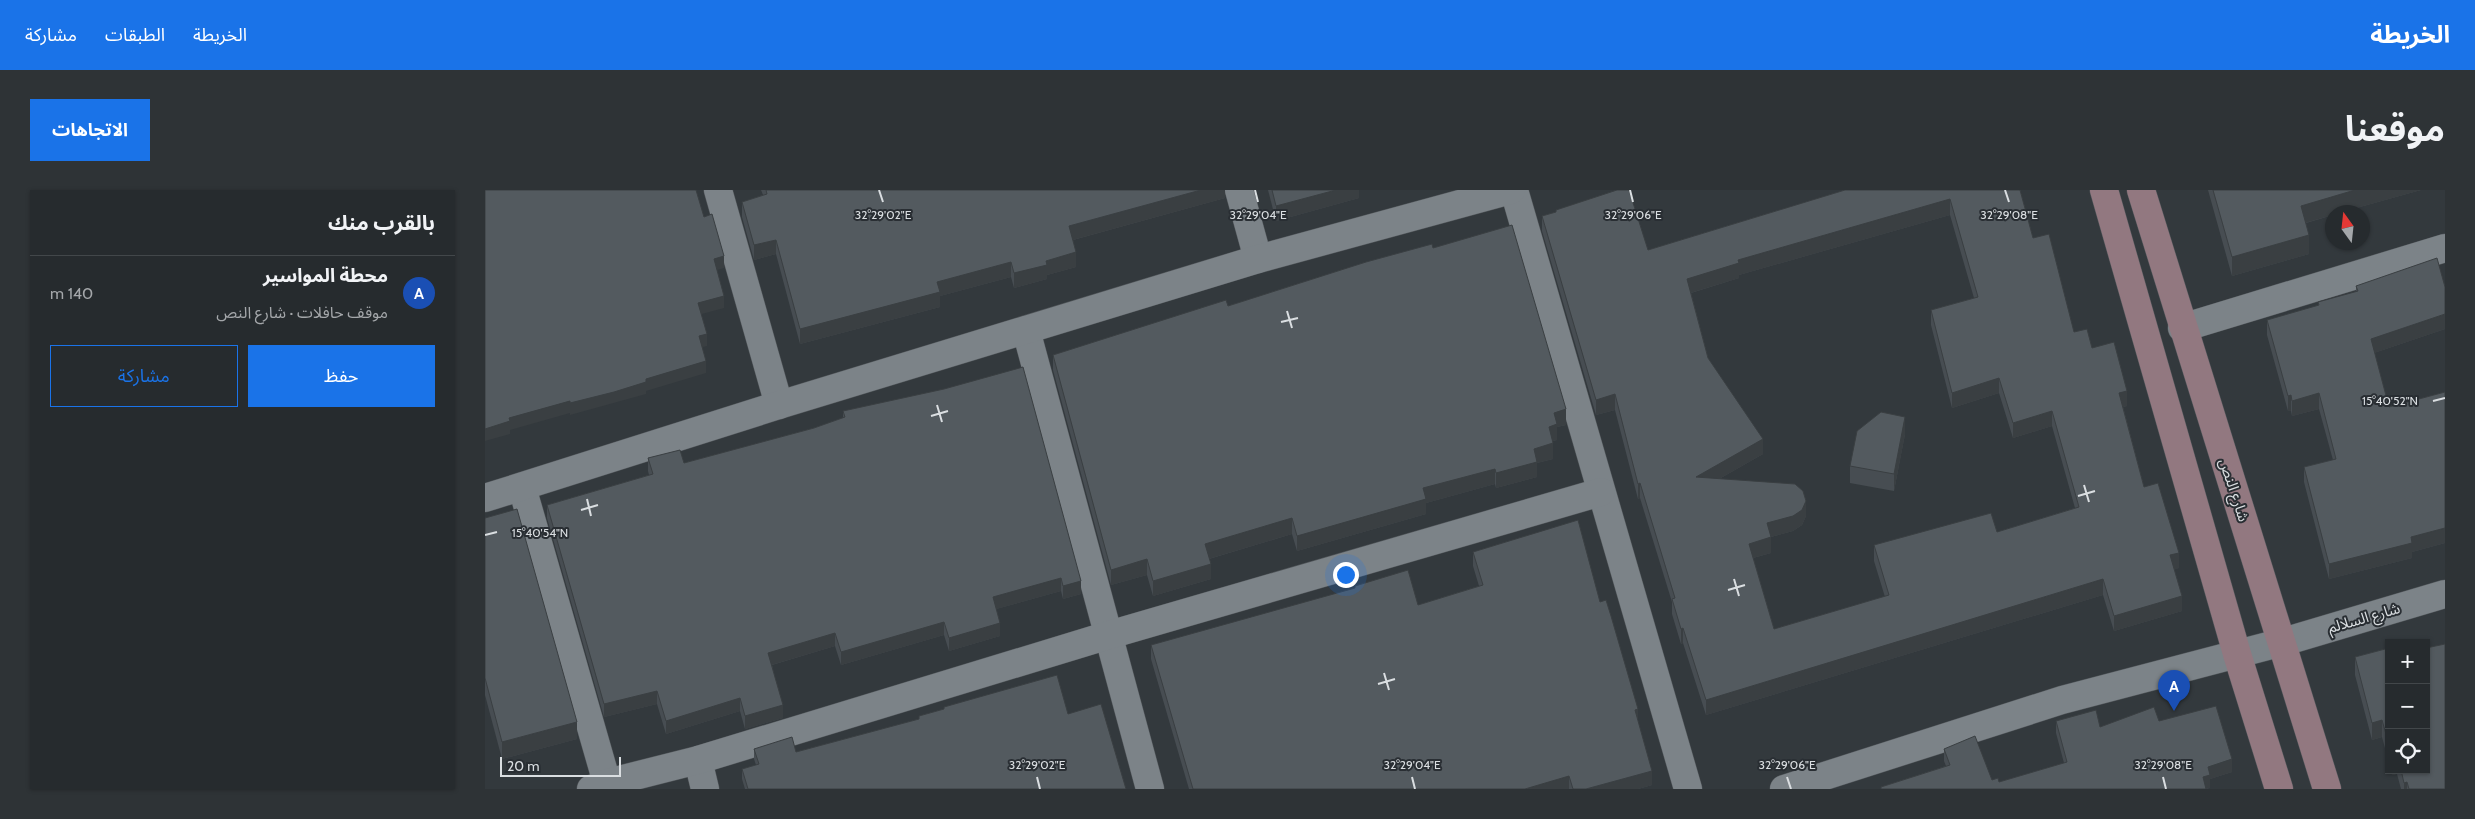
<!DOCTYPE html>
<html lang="ar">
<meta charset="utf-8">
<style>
:root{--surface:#262b2e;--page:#2e3336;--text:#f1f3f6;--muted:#a4a7aa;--line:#42474a;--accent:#1a73e8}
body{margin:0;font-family:Cabin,"Noto Sans Arabic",sans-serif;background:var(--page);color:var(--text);direction:rtl}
.controls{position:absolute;right:15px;bottom:15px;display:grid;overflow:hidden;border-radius:0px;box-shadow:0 1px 4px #0004}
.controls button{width:45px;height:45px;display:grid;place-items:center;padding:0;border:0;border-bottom:1px solid var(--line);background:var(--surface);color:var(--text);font:25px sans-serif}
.compass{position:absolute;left:1840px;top:15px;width:45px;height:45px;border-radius:50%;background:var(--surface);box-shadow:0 1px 4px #0004;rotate:345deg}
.scale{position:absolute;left:15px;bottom:12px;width:121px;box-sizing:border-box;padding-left:5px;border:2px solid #dadee1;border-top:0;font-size:14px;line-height:18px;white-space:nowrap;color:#dadee1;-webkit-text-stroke:4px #292e33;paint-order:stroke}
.you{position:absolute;left:860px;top:384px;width:18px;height:18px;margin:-12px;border:4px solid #fff;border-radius:50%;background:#1a73e8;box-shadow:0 0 0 8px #1a73e833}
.badge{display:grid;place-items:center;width:32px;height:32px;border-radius:50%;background:var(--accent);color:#fff;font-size:16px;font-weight:700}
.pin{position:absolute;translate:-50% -41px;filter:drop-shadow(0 1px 2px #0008)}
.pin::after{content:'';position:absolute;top:26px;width:18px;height:15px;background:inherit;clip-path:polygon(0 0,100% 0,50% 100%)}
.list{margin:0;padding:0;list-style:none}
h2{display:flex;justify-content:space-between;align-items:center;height:65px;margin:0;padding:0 20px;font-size:21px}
h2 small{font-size:16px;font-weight:400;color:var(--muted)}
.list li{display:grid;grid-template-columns:32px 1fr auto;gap:15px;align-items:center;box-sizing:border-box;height:75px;padding:0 20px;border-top:1px solid var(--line)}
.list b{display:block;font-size:19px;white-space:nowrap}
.list p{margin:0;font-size:16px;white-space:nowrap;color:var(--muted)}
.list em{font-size:16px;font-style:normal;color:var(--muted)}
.actions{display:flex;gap:10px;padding:15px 20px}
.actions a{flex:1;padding:11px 0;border:1px solid var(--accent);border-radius:0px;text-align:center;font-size:18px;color:var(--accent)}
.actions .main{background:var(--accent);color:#fff}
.icon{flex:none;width:28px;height:28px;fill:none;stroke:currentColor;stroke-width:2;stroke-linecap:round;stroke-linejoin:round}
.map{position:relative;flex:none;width:1960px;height:599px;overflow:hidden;direction:ltr;border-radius:0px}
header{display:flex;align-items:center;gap:30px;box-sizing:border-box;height:70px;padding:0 25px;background:var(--accent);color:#fff}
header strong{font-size:24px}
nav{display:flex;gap:28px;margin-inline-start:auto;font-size:18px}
.intro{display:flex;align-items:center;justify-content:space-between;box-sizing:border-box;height:120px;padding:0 30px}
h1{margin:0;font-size:35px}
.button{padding:12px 22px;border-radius:0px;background:var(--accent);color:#fff;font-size:18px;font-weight:700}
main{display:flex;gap:30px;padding:0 30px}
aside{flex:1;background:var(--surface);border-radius:0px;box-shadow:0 1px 4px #0004}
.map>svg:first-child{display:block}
</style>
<header>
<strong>الخريطة</strong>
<nav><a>الخريطة</a><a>الطبقات</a><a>مشاركة</a></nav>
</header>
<div class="intro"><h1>موقعنا</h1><a class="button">الاتجاهات</a></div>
<main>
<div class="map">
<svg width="1960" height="599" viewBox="0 0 1960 599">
<rect width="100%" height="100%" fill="#33393d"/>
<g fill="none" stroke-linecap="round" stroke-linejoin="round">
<defs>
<g id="street">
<polyline points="233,0 294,215"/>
<polyline points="754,0 773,69"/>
<polyline points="1029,0 1203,599"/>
<polyline points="1697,138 1960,58"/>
<polyline points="541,140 665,599"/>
<polyline points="37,297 122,593"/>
<polyline points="0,308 294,215 773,69 1026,0"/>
<polyline points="213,570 220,599"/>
<polyline points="106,599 122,593 213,570 624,445 1116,302"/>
<polyline points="1299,599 1577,510 1798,452 1960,404"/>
</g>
<g id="secondary">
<polyline points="1619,0 1752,464 1794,599"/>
<polyline points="1656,0 1842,599"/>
</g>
</defs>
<use href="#street" stroke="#505559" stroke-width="29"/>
<use href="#secondary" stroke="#505559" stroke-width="29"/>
<use href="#street" stroke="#7c8388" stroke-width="28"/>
<use href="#secondary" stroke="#927880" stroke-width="28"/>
</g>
<g fill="#474d52" fill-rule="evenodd">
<polygon points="276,0 740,0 740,8 588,50 591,77 562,85 562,89 529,98 526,87 455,106 455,117 315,154 291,64 269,70 257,27 257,12 278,5"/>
<polygon points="783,0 874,0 874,8 791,31"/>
<path d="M1360 0H1535L1548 48 1589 142 1607 158 1642 216 1638 217 1659 297 1694 378 1689 379 1697 421 1629 441 1618 405 1221 525 1198 453 1196 454 1187 424V412L1155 308 1153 309 1130 220 1111 225 1057 41V26L1071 22V20L1163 60ZM1465 25 1489 108 1446 120V135L1467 218 1514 203 1528 248 1567 236 1590 318 1512 342 1389 355V371L1400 407 1289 439 1268 368 1286 363V347L1308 341 1317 335 1321 326 1234 289 1278 264 1223 168 1206 103 1254 88V85Z"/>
<polygon points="1723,0 1936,0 1857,22 1848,22 1848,25 1821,33 1824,64 1747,86"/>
<polygon points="948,58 1081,235 1072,237 1072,250 1068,251 1068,269 1052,273 1052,287 1011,298 1010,294 941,313 941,324 812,361 807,344 724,369 726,389 668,406 662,385 626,395 568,180 568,165"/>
<polygon points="1871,96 1960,97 1960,139 1889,163 1904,217 1960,202 1960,353 1927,362 1927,368 1844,389 1819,292 1819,277 1848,270 1834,219 1807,226 1806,221 1803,221 1782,145 1782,130 1833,116 1833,112 1871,102"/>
<polygon points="358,221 596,404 578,409 576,401 511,419 515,446 464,461 459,445 356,475 350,456 287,475 298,528 260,539 255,521 181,544 172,514 119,527 62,328 62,315 164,285 163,281 163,268 199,273 329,238 358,228"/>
<polygon points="1420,244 1409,301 1365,293 1365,276"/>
<polygon points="0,328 92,549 17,569 0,505"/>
<polygon points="988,362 1115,412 1153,533 1167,595 1153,599 704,599 666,469 666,455 933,415 994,396 988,376"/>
<polygon points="1904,458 1904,573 1897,547 1887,550 1870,485 1870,467"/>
<polygon points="459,517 583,524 641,599 260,599 257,589 257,579 271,575 269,569 269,559 311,562 434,529 434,526 459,519"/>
<polygon points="1571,531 1615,537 1674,531 1747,582 1725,589 1725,598 1721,599 1396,599 1396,597 1461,576 1459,571 1459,559 1507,590 1514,592 1579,573 1571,543"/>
<polygon points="1906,580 1941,580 1960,599 1916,599 1912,584 1907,585"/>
</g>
<g fill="#3a3f42">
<polygon points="716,0 740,0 740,8 584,51 584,36"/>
<polygon points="851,0 874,0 874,8 791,31 791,16"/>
<polygon points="1870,0 1936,0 1857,22 1848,22 1848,25 1816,34 1816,16"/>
<polygon points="1465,9 1465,25 1254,85 1254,88 1202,104 1202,89 1253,70"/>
<polygon points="1824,45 1824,64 1747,86 1747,67"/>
<polygon points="291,50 291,64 269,70 269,55"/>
<polygon points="591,62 591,77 562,85 562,89 529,98 529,83 561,71"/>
<polygon points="239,66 239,78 229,81 229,69"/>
<polygon points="526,72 526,87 455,106 455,117 315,154 315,139 452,92"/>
<polygon points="239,106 239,118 213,125 213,113"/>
<polygon points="1960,124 1960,139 1886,164 1886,149"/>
<polygon points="222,144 222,156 214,158 214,146"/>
<polygon points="221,171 221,183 161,201 161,204 85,225 85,213 161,189"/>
<polygon points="1514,188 1514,203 1467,218 1467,203"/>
<polygon points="1642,201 1642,216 1634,218 1634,203"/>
<polygon points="1834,203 1834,219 1807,226 1807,211"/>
<polygon points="1130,204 1130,220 1111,225 1111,210"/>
<polygon points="1806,205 1806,221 1803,221 1803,206"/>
<polygon points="85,211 85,223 25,240 25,244 0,251 0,239 24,228"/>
<polygon points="1081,219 1081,235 1072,237 1072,250 1064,252 1064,237 1069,223"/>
<polygon points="1567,221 1567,236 1528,248 1528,233"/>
<polygon points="1420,227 1420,244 1409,301 1409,284"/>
<polygon points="1278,249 1278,264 1211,302 1211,287"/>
<polygon points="1068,253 1068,269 1052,273 1052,287 1011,298 1011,283 1049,259"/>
<polygon points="1010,279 1010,294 941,313 941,324 812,361 812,346 938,298"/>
<polygon points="1155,293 1155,308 1153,309 1153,294"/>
<polygon points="1321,311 1321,326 1317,335 1308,341 1282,348 1282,333"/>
<polygon points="807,328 807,344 720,370 720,354"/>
<polygon points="1960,338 1960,353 1927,362 1927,368 1844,389 1844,374 1926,347"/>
<polygon points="1286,347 1286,363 1264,369 1264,354"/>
<polygon points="1694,363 1694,378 1685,381 1685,365"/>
<polygon points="662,369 662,385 626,395 626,380"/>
<polygon points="726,374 726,389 668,406 668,391"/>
<polygon points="576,388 576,401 508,420 508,407"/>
<polygon points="1618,389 1618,405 1221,525 1221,510"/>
<polygon points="596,391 596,404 578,409 578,396"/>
<polygon points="1697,406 1697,421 1629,441 1629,426"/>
<polygon points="459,432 459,445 356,475 356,462"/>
<polygon points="515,433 515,446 464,461 464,448"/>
<polygon points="1198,438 1198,453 1196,454 1196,439"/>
<polygon points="350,443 350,456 283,476 283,463"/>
<polygon points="172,501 172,514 119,527 119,514"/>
<polygon points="255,508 255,521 181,544 181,531"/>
<polygon points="298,515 298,528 260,539 260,526"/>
<polygon points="1153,519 1153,533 1150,520"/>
<polygon points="1897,530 1897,547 1887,550 1887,533"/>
<polygon points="92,532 92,549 17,569 17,552"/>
<polygon points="1747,569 1747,582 1725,589 1725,598 1720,599 1718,587 1723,577"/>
<polygon points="1907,580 1912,580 1912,584 1907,585"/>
<polygon points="1167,581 1167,595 1153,599 1101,599"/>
<polygon points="1084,586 1084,599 1040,599"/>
<polygon points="1922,592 1922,599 1919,599 1919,593"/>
</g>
<g fill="#535a5f" stroke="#3a3f42" fill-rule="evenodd">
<polygon points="0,0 211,0 219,27 227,24 239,66 229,69 239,106 213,113 222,144 214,146 221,171 161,189 161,192 129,202 85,213 85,211 24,228 25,231 0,239"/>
<polygon points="281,0 716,0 584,36 591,62 561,71 562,75 529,83 526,72 452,92 455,102 315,139 291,50 269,55 257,12 282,4"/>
<polygon points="787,0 851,0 791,16"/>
<path d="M1132 0H1144L1163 60 1360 0H1535L1548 48 1564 44 1589 142 1602 139 1607 158 1629 152 1642 201 1634 203 1659 297 1673 293 1694 363 1685 365 1697 406 1629 426 1618 389 1221 510 1198 438 1196 439 1187 409 1190 408 1155 293 1153 294 1130 204 1111 210 1057 26 1071 22V20ZM1465 9 1493 107 1446 120 1467 203 1514 188 1528 233 1567 221 1594 317 1512 342 1506 323 1389 355 1404 405 1289 439 1264 354 1286 347 1282 333 1308 326 1317 320 1321 311 1318 301 1310 294 1211 287 1278 249 1223 168 1202 89 1254 73 1253 70Z"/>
<polygon points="1728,0 1870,0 1816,16 1824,45 1747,67"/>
<polygon points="1027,35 1081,219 1069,223 1072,234 1064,237 1068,253 1049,259 1052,272 1011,283 1010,279 938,298 941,309 812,346 807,328 720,354 726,374 668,391 662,369 626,380 568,165 741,110 743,116 881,72 947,54 948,58"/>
<polygon points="1952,68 1960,97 1960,124 1886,149 1904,217 1960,202 1960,338 1926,347 1927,353 1844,374 1819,277 1851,269 1834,203 1807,211 1806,205 1803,206 1782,130 1834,115 1833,112 1873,101 1871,96"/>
<polygon points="538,177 596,391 578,396 576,388 508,407 515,433 464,448 459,432 356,462 350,443 283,463 298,515 260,526 255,508 181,531 172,501 119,514 62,315 168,284 163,268 195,260 199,273 329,238 360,227 358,221 459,199"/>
<polygon points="1396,222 1420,227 1409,284 1365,276 1372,241"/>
<polygon points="32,319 92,532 17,552 0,488 0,328"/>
<polygon points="1093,330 1115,412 1121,410 1126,426 1153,519 1150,520 1167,581 1101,599 1088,599 1084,586 1040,599 708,599 666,455 870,398 870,396 923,380 933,415 998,395 988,362"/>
<polygon points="1960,454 1960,599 1924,599 1922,592 1919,593 1916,580 1941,580 1941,458"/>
<polygon points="1904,458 1904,555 1897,530 1887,533 1870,467"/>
<polygon points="572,485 583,524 616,514 641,599 263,599 257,579 274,574 269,559 307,547 311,562 434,529 434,526 459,519 459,517"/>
<polygon points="1731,516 1747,569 1723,577 1725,585 1718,587 1721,599 1396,599 1396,597 1465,575 1459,559 1490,546 1507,590 1513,588 1514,592 1582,572 1571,531 1611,520 1615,537 1669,517 1674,531"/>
</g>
<path fill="none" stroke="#dadee1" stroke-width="2" d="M394 0 398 12M770 0 773 12M1145 0 1148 12M1520 0 1524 12M802 121 807 138M796 132 813 128M1948 211 1960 208M452 215 457 232M446 226 463 221M1599 295 1604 312M1593 306 1610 301M102 309 106 326M96 320 113 315M0 345 12 342M1249 389 1254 406M1243 400 1260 395M899 483 904 500M893 494 910 489M552 587 555 599M927 587 930 599M1302 587 1306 599M1678 587 1681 599"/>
<g text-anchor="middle" stroke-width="4" stroke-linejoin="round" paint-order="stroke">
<g font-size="15" fill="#dadee1" stroke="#292e33">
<text transform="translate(1749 300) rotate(72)" y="5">شارع النص</text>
<text transform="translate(1879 428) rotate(-16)" y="5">شارع السلالم</text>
</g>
</g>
<g font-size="12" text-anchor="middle" fill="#dadee1" stroke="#292e33" stroke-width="4" stroke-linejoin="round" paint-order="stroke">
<text x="398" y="29">32°29'02"E</text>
<text x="773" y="29">32°29'04"E</text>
<text x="1148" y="29">32°29'06"E</text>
<text x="1524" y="29">32°29'08"E</text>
<text x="1905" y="215">15°40'52"N</text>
<text x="55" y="347">15°40'54"N</text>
<text x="552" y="579">32°29'02"E</text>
<text x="927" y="579">32°29'04"E</text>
<text x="1302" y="579">32°29'06"E</text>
<text x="1678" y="579">32°29'08"E</text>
</g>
</svg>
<div class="controls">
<button>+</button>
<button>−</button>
<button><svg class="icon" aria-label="locate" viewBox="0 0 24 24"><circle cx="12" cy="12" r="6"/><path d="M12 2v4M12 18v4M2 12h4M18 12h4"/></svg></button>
</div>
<svg class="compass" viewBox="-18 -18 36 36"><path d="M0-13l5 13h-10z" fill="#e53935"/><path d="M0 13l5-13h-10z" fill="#a4a7aa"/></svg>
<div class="scale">20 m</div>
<div class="you"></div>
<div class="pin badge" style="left:1689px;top:521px;background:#1a4fb4">A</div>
</div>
<aside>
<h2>بالقرب منك<small></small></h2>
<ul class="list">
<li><span class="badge" style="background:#1a4fb4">A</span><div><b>محطة المواسير</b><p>موقف حافلات · شارع النص</p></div><em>140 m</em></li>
</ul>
<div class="actions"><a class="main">حفظ</a><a>مشاركة</a></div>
</aside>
</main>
